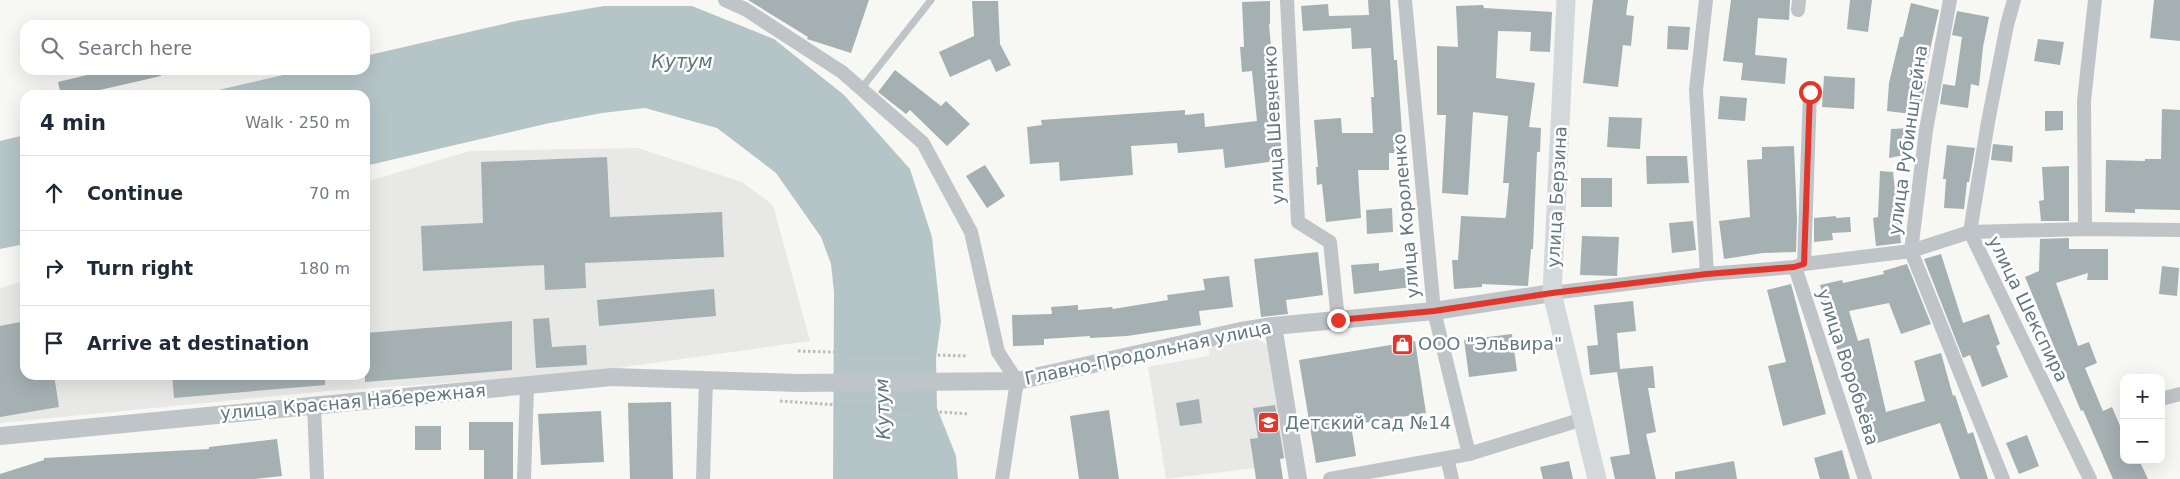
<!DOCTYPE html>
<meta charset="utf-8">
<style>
:root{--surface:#fff;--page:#f6f6f7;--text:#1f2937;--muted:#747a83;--line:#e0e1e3}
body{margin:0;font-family:"DejaVu Sans",sans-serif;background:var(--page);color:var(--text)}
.controls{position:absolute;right:15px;bottom:15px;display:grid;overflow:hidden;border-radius:10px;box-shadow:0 5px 20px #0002}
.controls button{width:45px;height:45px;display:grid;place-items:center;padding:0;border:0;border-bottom:1px solid var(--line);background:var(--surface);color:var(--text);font:25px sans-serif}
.stop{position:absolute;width:15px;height:15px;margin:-11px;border:4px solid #e33529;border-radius:50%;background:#fff}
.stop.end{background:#e33529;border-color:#fff;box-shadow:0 1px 5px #0008}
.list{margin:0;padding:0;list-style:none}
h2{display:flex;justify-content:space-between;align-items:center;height:65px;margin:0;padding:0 20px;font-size:21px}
h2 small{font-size:16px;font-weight:400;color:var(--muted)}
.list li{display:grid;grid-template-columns:32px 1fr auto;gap:15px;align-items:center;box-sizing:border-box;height:75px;padding:0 20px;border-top:1px solid var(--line)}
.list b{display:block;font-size:19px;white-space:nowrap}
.list em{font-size:16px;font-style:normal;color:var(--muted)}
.icon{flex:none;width:28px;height:28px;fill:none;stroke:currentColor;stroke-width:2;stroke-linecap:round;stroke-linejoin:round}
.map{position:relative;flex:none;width:2180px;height:479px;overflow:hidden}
.search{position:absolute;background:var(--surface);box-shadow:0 5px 20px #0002;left:20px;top:20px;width:350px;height:55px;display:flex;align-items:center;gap:12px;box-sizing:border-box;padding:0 18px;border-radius:15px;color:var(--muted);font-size:19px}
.panel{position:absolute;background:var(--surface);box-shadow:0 5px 20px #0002;left:20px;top:90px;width:350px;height:290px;border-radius:15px}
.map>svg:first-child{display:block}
</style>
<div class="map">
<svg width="2180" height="479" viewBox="0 0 2180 479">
<rect width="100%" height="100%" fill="#f7f7f4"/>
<g fill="#e8e8e7">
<polygon points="638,148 742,182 773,205 810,341 568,375 327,391 0,423 0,288 25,281 25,375 365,375 365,182 470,151"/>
<polygon points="1254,336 1268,345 1276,404 1279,404 1287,458 1279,459 1280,465 1166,479 1148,367 1209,356 1208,344"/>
</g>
<g fill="#b5c5c7">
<polygon points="604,6 692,6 774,39 844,95 910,169 932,237 941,321 936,358 937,408 956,456 958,479 833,479 834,292 831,264 821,237 776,173 717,128 645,108 602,113 545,124 365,166 365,95 197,95 305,70 365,70 365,56 516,21"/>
<polygon points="25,135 25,244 0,249 0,141"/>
</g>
<g fill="#a5b0b3">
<polygon points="748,0 869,0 851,53 807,39 808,37"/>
<polygon points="1368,0 1390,0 1394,60 1397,60 1402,133 1405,133 1405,153 1389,153 1389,170 1358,170 1361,218 1326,222 1322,184 1317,185 1316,167 1318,167 1314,120 1341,118 1342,133 1373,133 1371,97 1374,97 1371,48 1352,49 1351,28 1303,31 1301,6 1328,4 1329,16 1369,15"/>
<polygon points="1593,0 1628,0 1626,15 1634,16 1631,46 1623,45 1618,87 1583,83"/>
<polygon points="1731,0 1790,0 1789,20 1758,18 1755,55 1787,58 1785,84 1741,80 1743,63 1723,61"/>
<polygon points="1850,0 1872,0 1868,32 1847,29"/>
<polygon points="2154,0 2180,0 2180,41 2150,38"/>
<polygon points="972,1 998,1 1000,44 1011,65 996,72 990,59 950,77 939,52 974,36"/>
<polygon points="1270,1 1270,24 1269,24 1275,92 1279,92 1281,115 1277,115 1283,160 1225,168 1223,149 1178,153 1177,143 1131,146 1133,175 1060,181 1059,162 1030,164 1027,127 1042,125 1041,120 1185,110 1185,115 1204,113 1205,127 1257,121 1252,71 1242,72 1240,47 1244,47 1242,2"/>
<polygon points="1911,3 1939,10 1923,81 1926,81 1922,102 1920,102 1919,115 1887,111 1889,83 1900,37 1903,37"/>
<polygon points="1483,5 1484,8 1552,12 1550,52 1530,51 1531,32 1498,31 1496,78 1535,83 1529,127 1541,128 1540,152 1537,152 1533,249 1531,249 1528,286 1482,284 1482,287 1454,289 1452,260 1458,260 1461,216 1505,218 1506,216 1509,183 1503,183 1508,116 1473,112 1468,195 1442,193 1446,115 1437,115 1437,46 1458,47 1456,6"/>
<polygon points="1957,11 1989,17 1983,47 1979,86 1971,84 1968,108 1940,104 1943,84 1955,86 1962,37 1952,35"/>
<polygon points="1668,26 1690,27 1688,50 1667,49"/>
<polygon points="2038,39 2064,42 2060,65 2034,61"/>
<polygon points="108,70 161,70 161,76 78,95 61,95 58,82"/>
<polygon points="895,70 941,106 946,101 970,124 947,146 910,110 906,114 878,92"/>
<polygon points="1824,76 1855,78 1854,109 1822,107"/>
<polygon points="1720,96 1747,98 1745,121 1718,119"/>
<polygon points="2162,109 2180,110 2180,210 2135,209 2135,213 2105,212 2106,160 2145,161 2145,159 2161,159"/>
<polygon points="2045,111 2063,111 2063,130 2045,131"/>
<polygon points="1609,117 1642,118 1640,149 1607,147"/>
<polygon points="1911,128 1909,154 1889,158 1891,129"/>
<polygon points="1993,144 2013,146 2012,162 1991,160"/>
<polygon points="1947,145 1975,148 1969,182 1967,182 1964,209 1944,208 1946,179 1943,179"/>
<polygon points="1794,146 1797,219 1796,252 1763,253 1724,259 1719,221 1750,217 1747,160 1762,159 1762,147"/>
<polygon points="1646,156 1687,156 1689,183 1647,184"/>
<polygon points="607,157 610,217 722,212 724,257 585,263 586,288 545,290 544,265 423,271 421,226 483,223 481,162"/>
<polygon points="985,165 1005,196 987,208 966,176"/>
<polygon points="2069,166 2069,221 2041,221 2039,201 2044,200 2042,167"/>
<polygon points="1880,171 1893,172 1901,243 1876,246 1873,218 1878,217"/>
<rect x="1581" y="178" width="31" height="29"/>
<polygon points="1392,208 1393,232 1367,234 1366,210"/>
<polygon points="1836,216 1836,218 1850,217 1851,232 1832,233 1833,240 1814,242 1814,218"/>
<polygon points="1693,221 1696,250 1672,253 1669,223"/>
<polygon points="1582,236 1619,237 1617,276 1580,275"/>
<polygon points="2069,238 2069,249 2108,249 2108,280 2087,280 2088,273 2056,283 2078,346 2089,342 2097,363 2085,368 2103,411 2112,407 2124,435 2124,460 2139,460 2148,479 2113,479 2083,410 2081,411 2025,277 2039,271 2040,239"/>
<polygon points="1318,252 1323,295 1286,300 1288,314 1261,317 1254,259"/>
<polygon points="1941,254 1963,323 1989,314 2000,344 1996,346 2008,377 1982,387 1970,355 1963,358 1924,259"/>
<polygon points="1379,263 1379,271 1410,267 1412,287 1354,294 1351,265"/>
<polygon points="1907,264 1931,324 1901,334 1889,303 1849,311 1858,341 1869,338 1886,412 1925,401 1914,361 1941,353 1953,396 1955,395 1968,434 1973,432 1988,479 1960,479 1940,423 1868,446 1848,367 1842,368 1820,285 1842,280 1843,283 1884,274 1883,271"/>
<polygon points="2162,266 2179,268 2177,296 2159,294"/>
<polygon points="1229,276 1233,307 1199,311 1201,325 1127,336 1090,338 1090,336 1044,339 1044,345 1013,346 1012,315 1052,314 1051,307 1078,305 1078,310 1112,307 1113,309 1168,300 1167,295 1205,290 1203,279"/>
<polygon points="1791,284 1826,414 1783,426 1768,366 1786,362 1767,290"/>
<polygon points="714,289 716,316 599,326 597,300"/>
<polygon points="1633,301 1636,331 1617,333 1620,369 1653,366 1655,388 1648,388 1656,432 1646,434 1656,479 1615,479 1610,457 1630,454 1617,372 1590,375 1587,346 1598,345 1594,305"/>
<polygon points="549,318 552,347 586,345 587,365 536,368 533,319"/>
<polygon points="25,321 25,375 54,375 59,407 0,417 0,326"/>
<polygon points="512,321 512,370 365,382 365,333"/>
<polygon points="1512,334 1517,371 1469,377 1464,340"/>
<polygon points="1415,341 1426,413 1351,425 1356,456 1316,463 1299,360"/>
<polygon points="172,375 325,375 325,385 174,398"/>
<polygon points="1199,399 1202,423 1180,426 1176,403"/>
<polygon points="671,402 673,479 630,479 628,403"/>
<polygon points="1275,405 1284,458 1280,459 1283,479 1256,479 1250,439 1258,438 1253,408"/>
<polygon points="1109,410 1119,479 1079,479 1070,416"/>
<polygon points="601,411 604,462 541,465 538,414"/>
<polygon points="469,422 513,422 513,479 484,479 484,450 469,450"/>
<rect x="415" y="426" width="26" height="24"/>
<polygon points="2027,435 2039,466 2019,474 2006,443"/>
<polygon points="277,439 282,476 255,479 0,479 0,474 44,460 44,458 209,449 209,447"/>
<polygon points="1842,450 1850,479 1820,479 1814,458"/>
<polygon points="1569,461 1573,479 1543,479 1540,467"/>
<polygon points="1734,461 1737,479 1675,479 1675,472"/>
</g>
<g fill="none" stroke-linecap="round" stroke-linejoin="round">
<g stroke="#b8bdbf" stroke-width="3" stroke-dasharray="2.5 2.5" stroke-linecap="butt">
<polyline points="798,351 968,356"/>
<polyline points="780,401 969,414"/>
</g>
<polyline stroke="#bec4c7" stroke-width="7" points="861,89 931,0"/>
<g stroke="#bec4c7" stroke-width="14">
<polyline points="725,0 745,9 842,72 923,143 971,232 998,352 1017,381 1002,479"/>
<polyline points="1287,0 1298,222 1330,242 1338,320"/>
<polyline points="1405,0 1434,311 1469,454"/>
<polyline points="1706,0 1696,90 1707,274"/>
<polyline points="1950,0 1926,130 1911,251 2003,479"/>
<polyline points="2014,0 2007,25 1988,122 1970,232 2090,479"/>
<polyline points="1798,10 1799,0"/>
<polyline points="2085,229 2084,101 2095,0"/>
<polyline points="1804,264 1810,92"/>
<polyline points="1795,267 1865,479"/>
<polyline points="1552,293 1707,274 1795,267 1804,264 1911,251 1970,232 2085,229 2180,230"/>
<polyline points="2161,399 2180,394"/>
<polyline points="314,405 317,479"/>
<polyline points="1447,458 1452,479"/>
<polyline points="524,479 527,386"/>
<polyline points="703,479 706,380"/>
<polyline points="1330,479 1469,454 1583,419"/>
</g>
<g stroke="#bec4c7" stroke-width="18">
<polyline points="1273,326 1298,479"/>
<polyline points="0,436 612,377 798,383 1017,381 1241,331 1273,326 1434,311 1552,293"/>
</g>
<polyline stroke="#d3d9db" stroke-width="19" points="1566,0 1552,293 1597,479"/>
</g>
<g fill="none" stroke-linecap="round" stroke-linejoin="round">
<polyline stroke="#e33529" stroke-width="6" points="1338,320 1434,311 1552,293 1707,274 1794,267 1804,264 1810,92"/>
</g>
<defs>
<symbol id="shop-square" viewBox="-11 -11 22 22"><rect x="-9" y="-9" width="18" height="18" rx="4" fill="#e33529" stroke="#fff"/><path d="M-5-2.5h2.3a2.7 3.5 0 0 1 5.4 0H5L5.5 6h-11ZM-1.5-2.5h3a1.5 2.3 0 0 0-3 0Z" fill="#fff"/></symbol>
<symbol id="school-square" viewBox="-11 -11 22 22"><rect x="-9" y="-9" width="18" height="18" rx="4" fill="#e33529" stroke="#fff"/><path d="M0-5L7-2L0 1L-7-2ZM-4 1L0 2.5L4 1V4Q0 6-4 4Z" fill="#fff"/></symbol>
</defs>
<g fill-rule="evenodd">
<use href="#shop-square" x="1390" y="332" width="25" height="25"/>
<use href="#school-square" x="1256" y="410" width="25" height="25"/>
</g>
<g text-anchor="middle" stroke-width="5" stroke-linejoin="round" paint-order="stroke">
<g font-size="18" fill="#62787f" stroke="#fff">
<text transform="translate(1274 125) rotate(-93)" y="6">улица Шевченко</text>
<text transform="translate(1908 140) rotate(-82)" y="6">улица Рубинштейна</text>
<text transform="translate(1557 197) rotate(-87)" y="6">улица Берзина</text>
<text transform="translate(1406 216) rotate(-95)" y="6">улица Короленко</text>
<text transform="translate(2028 309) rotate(64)" y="6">улица Шекспира</text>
<text transform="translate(1148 353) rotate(-12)" y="6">Главно-Продольная улица</text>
<text transform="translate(1848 367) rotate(72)" y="6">улица Воробьёва</text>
<text transform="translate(353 402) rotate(-5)" y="6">улица Красная Набережная</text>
</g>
<g font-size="18" fill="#62787f" stroke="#fff" text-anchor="start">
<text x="1418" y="350">ООО "Эльвира"</text>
<text x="1285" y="429">Детский сад №14</text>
</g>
<g font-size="19" font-style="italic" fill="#5d777a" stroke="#fff">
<text x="682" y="68">Кутум</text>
<text transform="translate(882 409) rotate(-92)" y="7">Кутум</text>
</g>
</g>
</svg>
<div class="controls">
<button>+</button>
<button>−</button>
</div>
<div class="stop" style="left:1810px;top:92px"></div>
<div class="stop end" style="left:1338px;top:320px"></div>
<div class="search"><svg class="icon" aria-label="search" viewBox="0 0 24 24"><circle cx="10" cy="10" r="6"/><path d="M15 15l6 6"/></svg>Search here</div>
<section class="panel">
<h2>4 min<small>Walk · 250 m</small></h2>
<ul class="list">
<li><svg class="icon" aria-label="ahead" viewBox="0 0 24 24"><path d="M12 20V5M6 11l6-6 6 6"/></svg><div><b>Continue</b></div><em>70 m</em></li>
<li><svg class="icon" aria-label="right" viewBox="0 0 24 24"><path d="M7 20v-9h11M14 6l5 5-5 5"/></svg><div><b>Turn right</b></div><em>180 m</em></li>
<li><svg class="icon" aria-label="arrive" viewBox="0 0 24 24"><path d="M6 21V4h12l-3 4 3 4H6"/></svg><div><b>Arrive at destination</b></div></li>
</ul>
</section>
</div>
